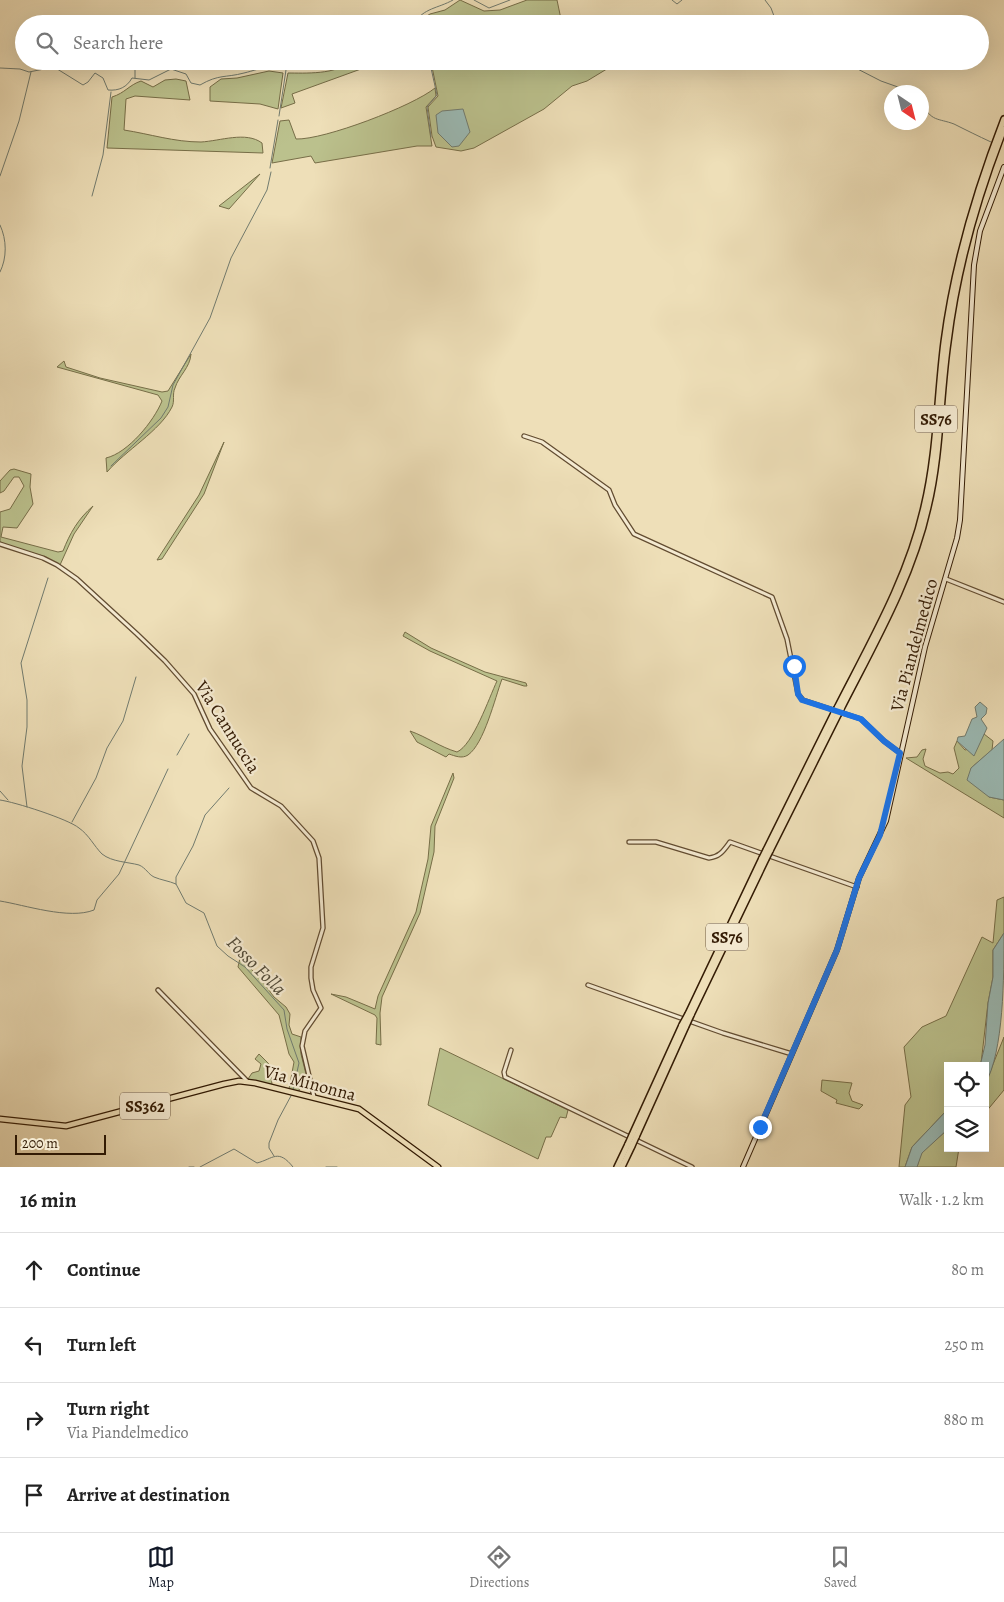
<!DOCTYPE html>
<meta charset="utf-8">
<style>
:root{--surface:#fff;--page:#f2f2f2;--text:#222;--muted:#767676;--line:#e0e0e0;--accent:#111827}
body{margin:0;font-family:Alegreya,serif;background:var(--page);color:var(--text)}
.controls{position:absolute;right:15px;bottom:15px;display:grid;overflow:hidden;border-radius:0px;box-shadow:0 5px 20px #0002}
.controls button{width:45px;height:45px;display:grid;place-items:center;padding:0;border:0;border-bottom:1px solid var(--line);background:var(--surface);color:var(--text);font:25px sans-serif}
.compass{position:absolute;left:884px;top:85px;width:45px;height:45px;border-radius:50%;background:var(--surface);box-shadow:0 5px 20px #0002;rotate:145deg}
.scale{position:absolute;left:15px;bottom:12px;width:91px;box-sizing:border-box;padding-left:5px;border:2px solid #331b04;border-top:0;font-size:14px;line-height:18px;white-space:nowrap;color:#331b04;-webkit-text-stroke:4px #f4ead1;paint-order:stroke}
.stop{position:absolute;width:15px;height:15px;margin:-11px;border:4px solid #1a73e8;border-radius:50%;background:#fff}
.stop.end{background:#1a73e8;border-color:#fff;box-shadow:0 1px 5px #0008}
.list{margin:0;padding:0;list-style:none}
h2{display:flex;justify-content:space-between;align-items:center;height:65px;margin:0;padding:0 20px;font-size:21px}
h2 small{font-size:16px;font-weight:400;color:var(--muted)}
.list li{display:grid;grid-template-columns:32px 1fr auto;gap:15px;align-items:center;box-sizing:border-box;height:75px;padding:0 20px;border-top:1px solid var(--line)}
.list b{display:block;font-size:19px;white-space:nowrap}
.list p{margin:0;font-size:16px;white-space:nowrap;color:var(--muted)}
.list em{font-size:16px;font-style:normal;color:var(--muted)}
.icon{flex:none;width:28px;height:28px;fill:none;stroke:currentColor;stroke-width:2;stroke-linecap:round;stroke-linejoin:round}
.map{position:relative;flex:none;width:1004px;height:1167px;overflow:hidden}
.search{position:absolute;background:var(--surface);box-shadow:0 5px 20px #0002;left:15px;right:15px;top:15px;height:55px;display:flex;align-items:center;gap:12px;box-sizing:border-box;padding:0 18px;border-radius:28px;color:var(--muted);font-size:19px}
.sheet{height:365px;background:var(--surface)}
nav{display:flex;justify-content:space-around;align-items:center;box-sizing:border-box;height:70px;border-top:1px solid var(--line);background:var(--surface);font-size:14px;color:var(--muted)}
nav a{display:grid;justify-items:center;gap:2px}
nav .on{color:var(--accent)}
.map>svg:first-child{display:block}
</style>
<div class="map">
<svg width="1004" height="1167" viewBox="0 0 1004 1167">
<rect width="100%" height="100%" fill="#eedfb8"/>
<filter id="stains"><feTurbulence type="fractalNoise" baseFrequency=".004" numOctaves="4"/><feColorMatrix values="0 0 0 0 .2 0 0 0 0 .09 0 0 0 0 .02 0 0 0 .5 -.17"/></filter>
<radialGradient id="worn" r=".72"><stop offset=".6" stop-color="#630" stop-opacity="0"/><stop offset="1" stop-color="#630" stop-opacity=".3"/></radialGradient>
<g fill="#bbc18d" stroke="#776e48">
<polygon points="460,0 484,11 500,10 527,0 557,0 562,24 423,24 422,19 430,14 445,10"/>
<path d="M348 61H383L292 94 295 103 281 108 288 73C303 73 339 75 348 61Z"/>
<polygon points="515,61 620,61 587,81 572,86 544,109 474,148 461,151 436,147 432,136 428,107 438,96 432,67 456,69"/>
<polygon points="269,71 283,73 278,109 260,104 210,101 210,87 221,79 237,78"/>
<path d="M176 79 186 81 190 100 135 96 126 99 124 130C150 134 174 142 201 142 220 141 246 131 262 143L263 153 107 148 112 97C125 93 129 85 141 81L153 87 165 80Z"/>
<path d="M435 88 436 96 426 107 432 146H417L315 163 311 156 272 163 280 121 289 120 296 139C324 140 413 106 435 88Z"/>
<polygon points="260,174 229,209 219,206"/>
<path d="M191 354C190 368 179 375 175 388 172 394 175 401 172 407 160 431 126 450 107 472L106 458C128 453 154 421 162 401L158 395 57 367 64 361 66 367 100 378 162 392 168 391Z"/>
<polygon points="224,442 204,494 162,559 157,560 199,495"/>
<path d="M14 469 31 474 30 487 33 504 17 528 3 527 1 537 58 552 63 551C70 533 78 519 93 506L74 534 60 565 46 557 0 543V512L10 509 24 486 19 477H14L4 491 0 493V481L10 470Z"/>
<path d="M405 632 431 648 485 672 526 683 527 686H524L502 679C495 698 484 744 468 755 462 759 455 756 449 754L446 757 417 742 410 731C427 737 440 747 457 752 473 745 489 698 497 681L430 651 403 636Z"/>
<polygon points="984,734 993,741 992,750 971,768 989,797 1004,800 1004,818 906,758 917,757 922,750 926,749 923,759 925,766 940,773 948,772 953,774 959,768 954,748 957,741 965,750 977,747"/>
<polygon points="453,773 454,778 435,826 434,852 420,913 382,997 380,1013 381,1045 376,1044 377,1018 375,1015 331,994 346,997 375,1009 378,996 416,912 428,859 431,826"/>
<polygon points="1004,897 1004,933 993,950 993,977 988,1003 981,1064 948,1066 948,1109 912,1147 905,1167 899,1167 905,1105 911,1097 904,1047 922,1027 946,1016 982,937 993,943 997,900"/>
<polygon points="240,958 260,978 274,997 286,1007 290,1014 289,1025 292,1034 301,1037 301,1054 306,1074 300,1079 299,1092 289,1089 294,1062 289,1054 279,1015 238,967"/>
<polygon points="1004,1037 1004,1090 985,1113 985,1084"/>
<polygon points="440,1048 568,1110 566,1118 560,1117 551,1137 546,1137 538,1159 428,1105"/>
<polygon points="259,1054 270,1065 272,1085 248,1079 252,1073 259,1071 261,1064 255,1059"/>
<polygon points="822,1080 852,1083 849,1093 852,1101 863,1105 859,1109 836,1103 837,1100 821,1091"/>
<polygon points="948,1129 948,1148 959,1148 956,1167 917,1167 921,1153"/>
</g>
<g fill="#9bbbb6" stroke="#717b6f">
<polygon points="463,109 470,132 459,146 452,147 438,133 436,115 442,111"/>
<polygon points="980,702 987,708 986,714 981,719 987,728 974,756 957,741 958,737 965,736 972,719 977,717 975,707"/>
<polygon points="1004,739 1004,800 989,797 967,780 971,768"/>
<path d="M1004 933C1004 975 1004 1052 985 1084V1066H980L985 1045 988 1003 993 977V950Z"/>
<polygon points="948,1109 948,1129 922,1153 917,1167 905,1167 912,1147"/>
</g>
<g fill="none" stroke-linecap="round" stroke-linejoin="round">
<g stroke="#717b6f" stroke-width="1">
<polyline points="474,0 489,8 510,0"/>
<polyline points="672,0 677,4 682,0"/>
<polyline points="765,0 771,8 777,24"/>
<polyline points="420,17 422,24"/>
<polyline points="130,18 131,24"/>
<path d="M413 24C425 7 437 9 453 0"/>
<polyline points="430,61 430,64"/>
<polyline points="842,61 881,81 912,92"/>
<path d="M0 68 20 69 29 72 54 67 83 85 88 82 95 73 103 78 108 90C119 91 127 87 132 78L149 80 171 69 186 74 191 83 200 85C219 74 225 78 244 73 253 71 262 67 271 67 287 66 332 72 343 61"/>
<polyline points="135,78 135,61"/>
<path d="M922 103C931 122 938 118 954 124 966 130 978 136 991 142"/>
<polyline points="279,116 286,70"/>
<polyline points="431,137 427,107 437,95 431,68"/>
<polyline points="270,168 278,120"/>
<polyline points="0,176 19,121 31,72"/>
<polyline points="92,196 103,155 111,92"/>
<path d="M0 225C7 240 7 258 0 272"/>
<polyline points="111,466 161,418 168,407 173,385 210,318 231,258 267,190 271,172"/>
<polyline points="177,755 189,734"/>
<polyline points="0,791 8,800"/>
<path d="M0 800C15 802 68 819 79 828 89 835 94 846 102 854 112 862 128 862 139 865 146 868 148 874 154 877 161 880 169 881 176 884L186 903 204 913 217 946 228 956 245 967 284 1010 287 1029 299 1063 293 1090"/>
<polyline points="27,807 22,766 27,727 27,700 21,663 48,578"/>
<polyline points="72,822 96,778 107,748 123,721 136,677"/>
<polyline points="176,884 176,877 193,846 205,815 229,788"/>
<path d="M0 901C25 905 69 920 94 910L97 900 119 874 168 769"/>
<polyline points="274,1156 269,1148 269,1143 278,1120 292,1094"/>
<polyline points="189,1167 194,1167"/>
<path d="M200 1167 234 1149 257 1163C273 1159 278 1148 293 1167"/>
<polyline points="326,1167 337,1167"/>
</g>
<defs>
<g id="minor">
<polyline points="524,436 542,442 609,490 615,505 634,534 772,597 787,639 798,694 803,700 861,719 884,741 900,753"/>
<polyline points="0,544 43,558 57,565 77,579 137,634 165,661 194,694 210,729 251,788 281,806 313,841 319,858 323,928 311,967 311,978 313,990 321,1008 305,1031 302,1046 314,1097"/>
<polyline points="946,579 1004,602"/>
<path d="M629 842H656L709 858C720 857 724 850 730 842L857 887"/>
<polyline points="588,985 723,1033 792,1054"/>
<polyline points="158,990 247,1081"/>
<polyline points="511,1050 504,1072 505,1077 692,1167"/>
</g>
<polyline id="secondary" points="743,1167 837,950 859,878 886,821 925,647 957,538 960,520 974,265 980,231 1004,167"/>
<polyline id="primary" points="0,1119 66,1126 224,1084 239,1081 255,1083 359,1109 438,1167"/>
<g id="trunk">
<path d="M837 708C870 643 908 578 924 507 937 453 937 397 944 342 954 265 976 191 1004 119"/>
<path d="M841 709C874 644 912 579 928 507 941 453 940 397 948 342 957 269 977 198 1004 129"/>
<polyline points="766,850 834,713"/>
<polyline points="770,851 838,715"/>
<polyline points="688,1014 762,858"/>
<polyline points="691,1015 766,859"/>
<polyline points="632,1135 682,1025"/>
<polyline points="636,1137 686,1026"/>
<polyline points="617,1167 628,1144"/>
<polyline points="622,1167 632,1146"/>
</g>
</defs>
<use href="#minor" stroke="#624c31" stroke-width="5.5"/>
<use href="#secondary" stroke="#331b04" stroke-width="6"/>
<use href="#primary" stroke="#331b04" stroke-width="7"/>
<use href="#trunk" stroke="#331b04" stroke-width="8"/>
<use href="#minor" stroke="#f4ead1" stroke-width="3"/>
<use href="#secondary" stroke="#f4ead1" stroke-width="4"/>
<use href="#primary" stroke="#eedfb8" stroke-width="4.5"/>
<use href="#trunk" stroke="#eedfb8" stroke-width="5"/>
<defs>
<g id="trunk-bridge">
<polyline points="834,713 837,708"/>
<polyline points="838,715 841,709"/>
<polyline points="762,858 766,850"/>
<polyline points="766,859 770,851"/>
<polyline points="682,1025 688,1014"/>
<polyline points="686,1026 691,1015"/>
<polyline points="628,1144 632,1135"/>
<polyline points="632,1146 636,1137"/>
</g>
</defs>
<use href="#trunk-bridge" stroke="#331b04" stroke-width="8" stroke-linecap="butt"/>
<use href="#trunk-bridge" stroke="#eedfb8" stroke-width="5"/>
</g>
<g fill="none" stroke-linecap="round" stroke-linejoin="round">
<polyline stroke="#1a73e8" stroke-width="6" points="760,1127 837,950 859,878 880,835 900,753 884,741 861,719 802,700 798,694 794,666"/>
</g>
<g text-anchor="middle" stroke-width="4.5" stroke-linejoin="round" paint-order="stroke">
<g fill="#f4ead1" stroke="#6d5942" stroke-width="1">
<rect x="915" y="405.5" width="42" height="27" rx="4"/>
<rect x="706" y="923.5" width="42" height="27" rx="4"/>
<rect x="120" y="1092.5" width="50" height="27" rx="4"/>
</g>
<g font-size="16" font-weight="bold" fill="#331b04">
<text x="936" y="425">SS76</text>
<text x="727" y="943">SS76</text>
<text x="145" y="1112">SS362</text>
</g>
<g font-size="18" fill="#331b04" stroke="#f4ead1">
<text transform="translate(914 645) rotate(-75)" y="6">Via Piandelmedico</text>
<text transform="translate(228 727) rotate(58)" y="6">Via Cannuccia</text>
<text transform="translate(310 1083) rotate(15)" y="6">Via Minonna</text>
</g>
<g font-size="19" font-style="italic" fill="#524b39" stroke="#f4ead1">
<text transform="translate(257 965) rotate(45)" y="7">Fosso Folla</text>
</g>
</g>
<rect width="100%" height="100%" filter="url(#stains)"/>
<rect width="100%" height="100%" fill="url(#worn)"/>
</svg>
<div class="controls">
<button><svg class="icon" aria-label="locate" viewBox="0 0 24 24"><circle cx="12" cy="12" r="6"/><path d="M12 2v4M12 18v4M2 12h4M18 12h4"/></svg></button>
<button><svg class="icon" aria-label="layers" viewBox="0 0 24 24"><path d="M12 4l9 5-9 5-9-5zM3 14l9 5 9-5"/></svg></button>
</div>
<svg class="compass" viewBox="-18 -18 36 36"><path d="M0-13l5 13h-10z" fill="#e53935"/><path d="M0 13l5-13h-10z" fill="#767676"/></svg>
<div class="scale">200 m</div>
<div class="stop" style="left:794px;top:666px"></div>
<div class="stop end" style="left:760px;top:1127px"></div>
<div class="search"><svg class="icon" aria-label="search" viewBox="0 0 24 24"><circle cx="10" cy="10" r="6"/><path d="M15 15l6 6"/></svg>Search here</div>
</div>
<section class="sheet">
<h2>16 min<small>Walk · 1.2 km</small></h2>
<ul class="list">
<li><svg class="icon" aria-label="ahead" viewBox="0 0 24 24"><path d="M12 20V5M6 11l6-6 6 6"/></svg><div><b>Continue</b></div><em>80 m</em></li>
<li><svg class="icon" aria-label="left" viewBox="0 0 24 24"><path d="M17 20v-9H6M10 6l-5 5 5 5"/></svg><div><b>Turn left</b></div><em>250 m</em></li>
<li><svg class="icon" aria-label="right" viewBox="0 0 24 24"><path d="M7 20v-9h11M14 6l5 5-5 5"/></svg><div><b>Turn right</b><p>Via Piandelmedico</p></div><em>880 m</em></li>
<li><svg class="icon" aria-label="arrive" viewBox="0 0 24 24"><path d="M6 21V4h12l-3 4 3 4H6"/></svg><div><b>Arrive at destination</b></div></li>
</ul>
</section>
<nav>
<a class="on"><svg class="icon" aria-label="map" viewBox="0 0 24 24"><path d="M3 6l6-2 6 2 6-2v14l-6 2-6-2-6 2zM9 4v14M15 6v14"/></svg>Map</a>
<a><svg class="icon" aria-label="directions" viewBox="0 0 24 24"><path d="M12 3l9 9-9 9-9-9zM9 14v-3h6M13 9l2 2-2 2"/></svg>Directions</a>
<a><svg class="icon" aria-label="saved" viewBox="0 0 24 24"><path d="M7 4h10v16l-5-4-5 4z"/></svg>Saved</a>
</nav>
